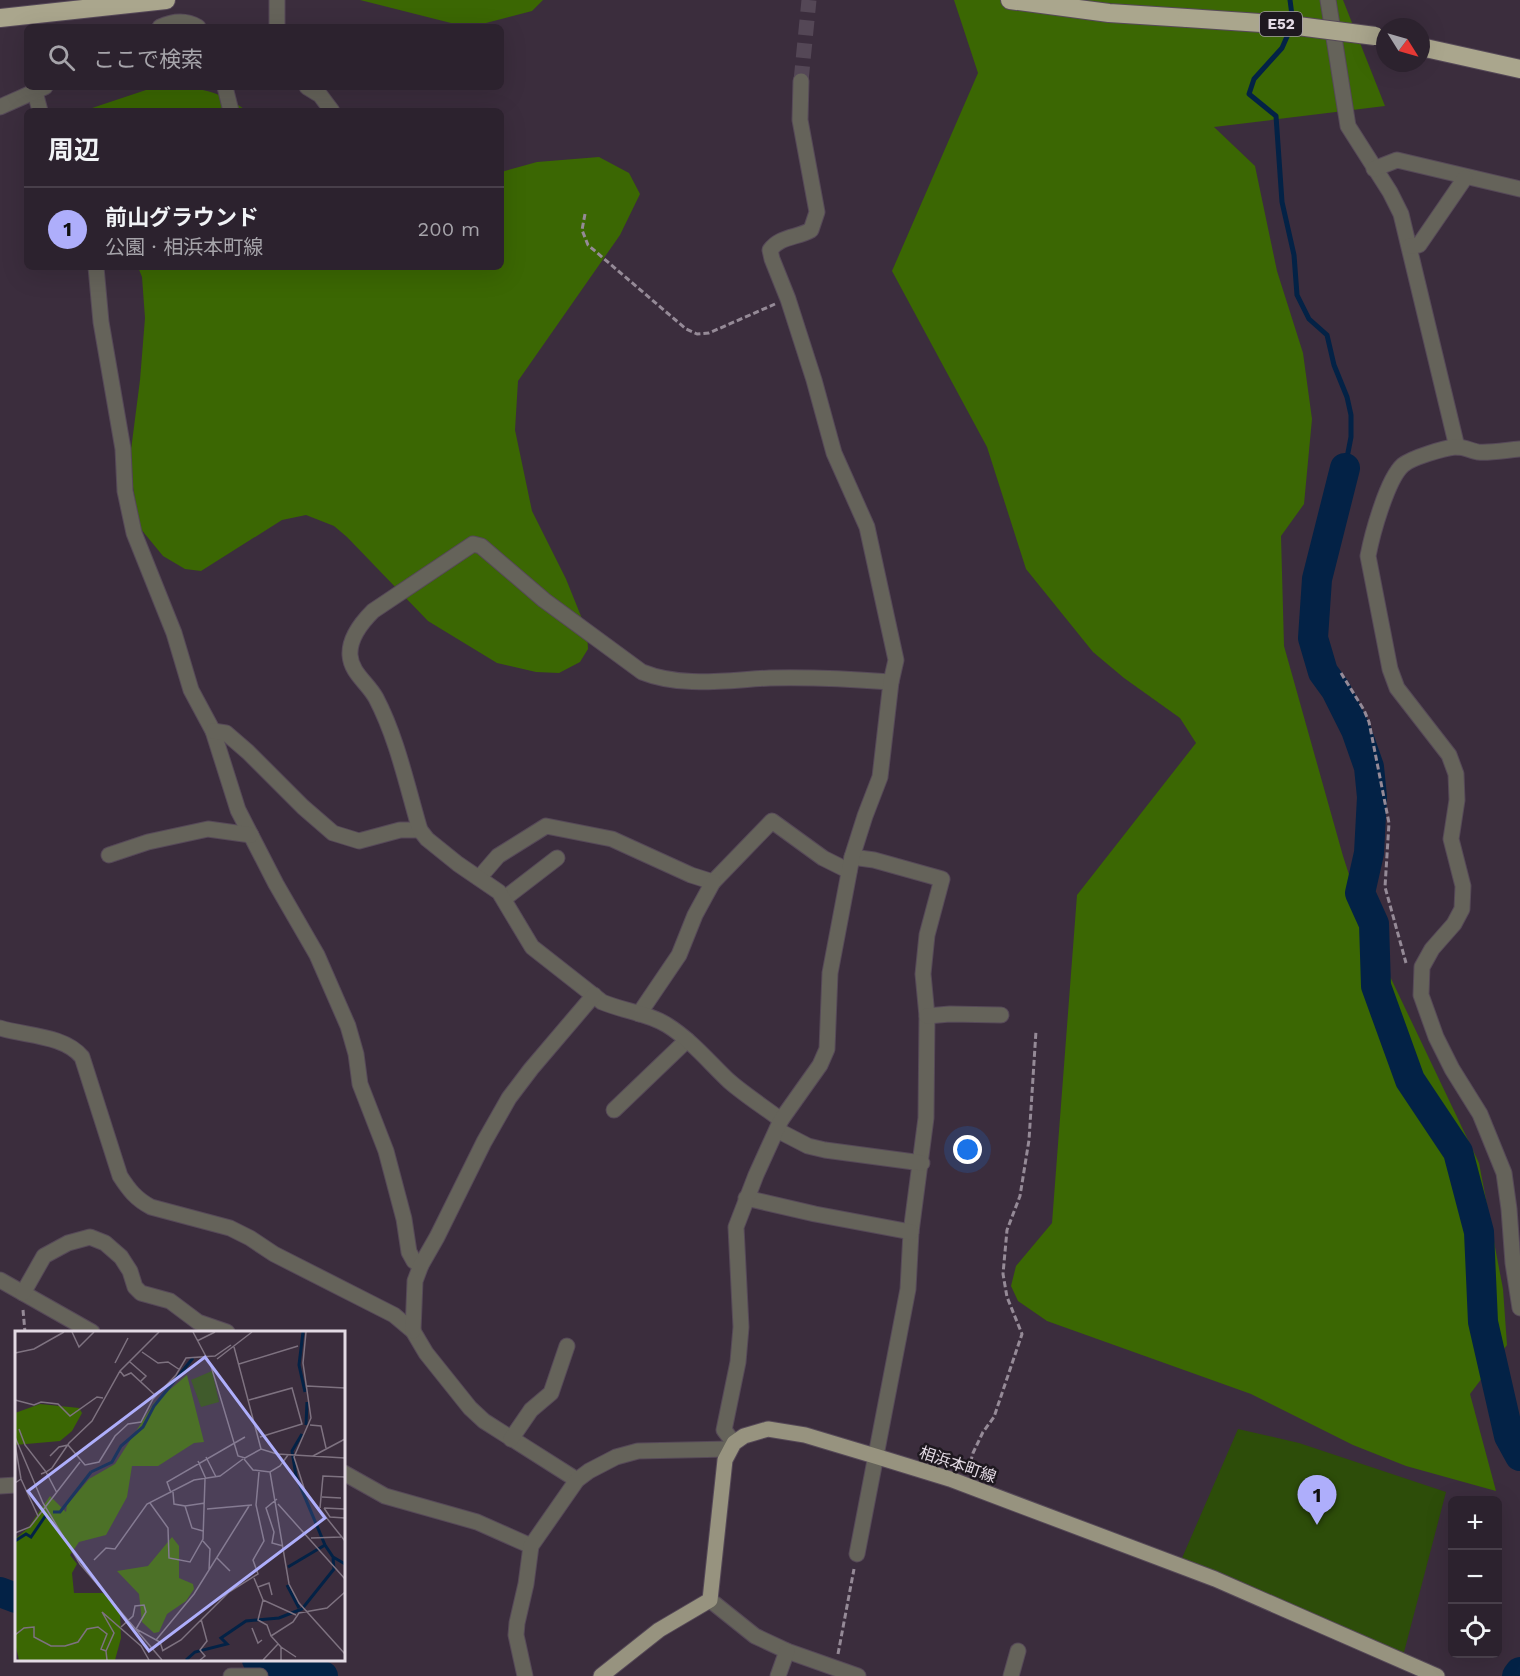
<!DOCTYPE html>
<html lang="ja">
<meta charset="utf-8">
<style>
:root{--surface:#2c222e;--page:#342a36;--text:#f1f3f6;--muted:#a6a4aa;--line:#483f4a;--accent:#aeaefb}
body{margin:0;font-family:"Work Sans","Noto Sans JP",sans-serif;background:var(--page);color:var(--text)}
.controls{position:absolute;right:18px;bottom:18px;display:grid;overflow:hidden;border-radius:9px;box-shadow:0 6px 24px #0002}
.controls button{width:54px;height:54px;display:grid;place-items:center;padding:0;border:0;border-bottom:2px solid var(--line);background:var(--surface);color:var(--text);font:30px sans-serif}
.compass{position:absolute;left:1376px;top:18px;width:54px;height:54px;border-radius:50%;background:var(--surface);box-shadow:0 6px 24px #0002;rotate:127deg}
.you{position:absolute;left:968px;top:1150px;width:21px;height:21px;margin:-15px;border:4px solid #fff;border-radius:50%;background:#1a73e8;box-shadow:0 0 0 9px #1a73e833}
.badge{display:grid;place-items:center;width:39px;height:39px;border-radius:50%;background:var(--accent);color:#111;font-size:20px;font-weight:700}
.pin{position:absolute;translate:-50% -50px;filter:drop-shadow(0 2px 3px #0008)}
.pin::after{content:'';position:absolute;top:32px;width:21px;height:18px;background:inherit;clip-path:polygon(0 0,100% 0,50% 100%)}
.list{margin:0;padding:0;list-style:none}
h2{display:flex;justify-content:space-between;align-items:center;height:78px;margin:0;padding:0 24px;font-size:26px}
h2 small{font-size:20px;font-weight:400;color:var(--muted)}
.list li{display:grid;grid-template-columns:39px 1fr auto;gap:18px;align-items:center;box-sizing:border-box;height:84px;padding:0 24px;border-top:2px solid var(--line)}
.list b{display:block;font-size:22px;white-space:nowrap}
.list p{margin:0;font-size:20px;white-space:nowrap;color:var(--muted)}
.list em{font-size:20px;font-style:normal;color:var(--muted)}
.icon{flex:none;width:33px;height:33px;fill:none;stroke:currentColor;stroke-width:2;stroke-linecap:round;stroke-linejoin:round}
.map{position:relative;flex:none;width:1520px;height:1676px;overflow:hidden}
.search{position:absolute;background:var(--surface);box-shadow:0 6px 24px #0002;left:24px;top:24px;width:480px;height:66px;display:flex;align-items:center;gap:15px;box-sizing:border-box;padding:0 21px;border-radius:9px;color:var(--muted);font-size:22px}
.panel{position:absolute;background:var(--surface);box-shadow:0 6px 24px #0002;left:24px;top:108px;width:480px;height:162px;border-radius:9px}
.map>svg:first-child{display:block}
</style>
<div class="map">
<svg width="1520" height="1676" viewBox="0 0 1520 1676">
<rect width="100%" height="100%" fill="#3b2d3d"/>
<polygon fill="#2d4d09" points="1238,1429 1299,1443 1446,1492 1403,1656 1182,1558"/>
<g fill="#3b6703">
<polygon points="360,0 543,0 532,11 486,23 451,23"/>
<polygon points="954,0 1343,0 1385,106 1214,127 1255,166 1277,271 1303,353 1312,419 1304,504 1281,536 1284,646 1343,856 1365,924 1479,1163 1503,1289 1507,1345 1470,1394 1496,1491 1406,1466 1353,1445 1251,1394 1047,1321 1018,1301 1011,1286 1016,1266 1052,1223 1077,895 1196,743 1180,718 1124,678 1093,652 1026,569 987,447 892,271 978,73"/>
<path d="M155 87C194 87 213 87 247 111H83Z"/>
<polygon points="599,157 629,173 640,194 620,235 518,381 515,430 532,511 566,579 587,631 588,649 580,662 559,673 536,672 497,663 428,621 347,537 334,526 306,515 282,520 201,571 185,569 163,556 140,528 133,487 131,450 140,380 145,318 142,277 138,267 501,267 501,172 537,162"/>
</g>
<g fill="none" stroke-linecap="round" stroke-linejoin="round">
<polyline stroke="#032246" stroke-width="5" points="1290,0 1293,23 1282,48 1254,79 1249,94 1276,116 1282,202 1294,255 1297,295 1309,319 1327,335 1334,365 1347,397 1351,415 1351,437 1345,468"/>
<g stroke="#032246" stroke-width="30">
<polyline points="1345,468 1317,579 1313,638 1323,672 1336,690 1356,730 1369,767 1372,797 1369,853 1360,893 1374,924 1376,986 1410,1080 1458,1152 1479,1232 1483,1322 1509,1436 1520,1456"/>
<polyline points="0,1592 16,1598"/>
<polyline points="257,1660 323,1676"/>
<polyline points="1517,1676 1520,1672"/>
</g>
<polyline stroke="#544756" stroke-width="15" stroke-dasharray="15 8" stroke-linecap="butt" points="801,81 809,0"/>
<defs>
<g id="minor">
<polyline points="277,0 277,27"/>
<polyline points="1328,0 1348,126 1390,192 1401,214 1457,447"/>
<path d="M160 27C173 21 186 20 198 27"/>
<polyline points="225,87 231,111"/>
<polyline points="307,87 320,95 332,111"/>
<polyline points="35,92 40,111"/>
<polyline points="0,107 45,87"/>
<polyline points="1374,169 1397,160 1520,189"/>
<polyline points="1410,246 1419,245 1465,178"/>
<polyline points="96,267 101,322 123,449 125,491 134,533 174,633 191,690 213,731 238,810 276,884 317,955 348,1026 356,1054 360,1084 386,1151 404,1219 409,1252 414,1261 421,1265"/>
<path d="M1520 449C1506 450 1492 453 1478 452 1471 451 1463 446 1455 447 1444 448 1411 458 1403 465 1387 479 1372 535 1368 556L1390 669 1397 688 1449 755 1456 774 1457 800 1451 839 1463 886 1462 909 1454 924 1432 949 1422 967 1421 995 1436 1037 1452 1069 1480 1114 1504 1173 1509 1209 1513 1263 1520 1308"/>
<polyline points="213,731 226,733 248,752 303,807 333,833 359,841 400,830 420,830"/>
<polyline points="109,855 148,842 208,829 251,835"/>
<polyline points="852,857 874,860 942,879 927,935 923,974 927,1016 926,1118 911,1232 908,1289 857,1554"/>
<polyline points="479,878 498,856 546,826 612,839 691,875 713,882 772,821 823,858 849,871"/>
<polyline points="505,898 557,858"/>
<polyline points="639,1014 679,955 695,915 713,882"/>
<polyline points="927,1016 950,1014 1001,1015"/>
<path d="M0 1028C26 1036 64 1035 82 1057L120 1176C129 1190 136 1199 151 1207L230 1228 250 1238 274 1254 394 1315 413 1331 426 1353 470 1408 484 1421 577 1480"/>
<polyline points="614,1110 687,1040"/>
<path d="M781 1120C764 1107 745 1095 729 1081 709 1062 691 1040 667 1025 648 1013 623 1011 602 1002L532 947 499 892 458 864 427 839 420 830C407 786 397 738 376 698 368 683 351 673 350 655 349 638 362 622 373 611L473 544 481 546 544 600 642 672C682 688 727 680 770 678 810 677 851 679 891 682"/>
<polyline points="777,1130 808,1146 825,1150 922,1163"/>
<polyline points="746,1198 815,1214 911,1232"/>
<polyline points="0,1280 92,1332"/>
<polyline points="23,1293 44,1256 68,1243 90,1237 105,1243 121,1257 130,1271 135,1287 141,1293 170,1301 198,1322 227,1332"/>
<polyline points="413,1331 415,1281 421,1265 437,1237 484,1142 509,1098 531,1069 594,995"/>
<polyline points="511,1439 531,1410 551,1393 567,1346"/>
<path d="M734 1443 724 1430 738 1362 741 1327 736 1227 756 1175 781 1120 820 1065 827 1049 830 973 852 857 865 816 880 777 891 682 896 660 867 527 834 453 814 380 788 299 772 259 770 250C780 236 797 238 811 230L817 212 800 120 801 81"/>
<polyline points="344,1473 385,1496 477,1522 531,1546"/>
<polyline points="0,1486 16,1485"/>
<polyline points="710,1600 755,1636 787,1651 858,1676"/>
<polyline points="231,1676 260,1676"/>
<polyline points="525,1676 516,1635 517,1623 526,1584 531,1546 577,1480 589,1471 616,1457 638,1451 729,1449"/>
<polyline points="778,1676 787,1651"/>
<polyline points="1011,1676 1018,1651"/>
</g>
<polyline id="major" points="601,1676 659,1630 710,1600 725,1460 734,1443 744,1436 768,1429 805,1435 875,1456 950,1479 1215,1579 1437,1676"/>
<g id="highway">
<polyline points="1010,0 1109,13 1187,18"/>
<polyline points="0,18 166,0"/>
<polyline points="1421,47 1520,69"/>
</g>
</defs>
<use href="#minor" stroke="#564958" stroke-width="17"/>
<use href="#major" stroke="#564958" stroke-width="17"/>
<use href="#highway" stroke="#564958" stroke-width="20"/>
<g stroke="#958a97" stroke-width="3" stroke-dasharray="6 3" stroke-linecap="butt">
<polyline points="585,214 582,230 588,245 686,329 697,334 709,333 775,304"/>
<polyline points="1341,673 1364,710 1369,722 1389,823 1385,887 1406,963"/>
<polyline points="23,1310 25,1332"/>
<polyline points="968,1471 973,1453 983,1432 994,1417 1022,1334 1007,1297 1003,1274 1007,1230 1020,1196 1029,1140 1036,1031"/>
<polyline points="838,1654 854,1569"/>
</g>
<use href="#minor" stroke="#65635a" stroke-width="15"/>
<use href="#major" stroke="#97937f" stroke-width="15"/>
<use href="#highway" stroke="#aaa68d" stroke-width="18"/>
<defs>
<polyline id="highway-bridge" points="1187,18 1290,25 1375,36"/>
</defs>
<use href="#highway-bridge" stroke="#564958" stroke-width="20" stroke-linecap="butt"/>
<use href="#highway-bridge" stroke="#aaa68d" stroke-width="18"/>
</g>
<g text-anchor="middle" stroke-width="5" stroke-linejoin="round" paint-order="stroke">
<rect fill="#1e181f" stroke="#a8a0a9" stroke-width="1.5" x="1260" y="12" width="42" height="24" rx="4.5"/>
<g font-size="15" font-weight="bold" fill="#e3dae4">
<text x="1281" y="29">E52</text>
</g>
<g font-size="16" fill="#e3dae4" stroke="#1e181f">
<text transform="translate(958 1464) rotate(19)" y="6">相浜本町線</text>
</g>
</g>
<g transform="translate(15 1331)">
<rect width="330" height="330" fill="#3b2d3d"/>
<path d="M197 40 204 71 186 76 176 49Z" fill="#2d4d09"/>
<path d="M172 44 189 111 179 112 143 135H117L112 166 91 204 64 211 55 224 62 233 57 242 59 262H88L105 281 106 307 100 329H4L0 312V208L13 197 35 165 51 181 52 174 74 148 100 133 139 72ZM25 73 64 77 67 82 57 100 45 110 0 114V82ZM157 206 164 215V247L178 253 179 258 171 270 152 283 144 301 139 302 127 291 124 263 102 240 133 235Z" fill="#3b6703"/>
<path fill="none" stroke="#032246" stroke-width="3" d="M288 1 284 34 290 61M291 94 292 71M287 103 277 120 281 145 310 214 318 226 330 233M76 141 97 131 106 115 128 96 139 75 178 27M38 181H45L76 141M0 210 11 203 16 206 31 184M273 236 310 214M272 254 284 277M171 329 180 321 212 313 206 307 231 290 264 287 287 278 319 238 318 227"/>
<path fill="none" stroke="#7e7280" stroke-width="1.5" d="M57 1 64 16 79 1M178 1 196 35 223 125 230 127 246 118 262 123 330 127M291 1 288 32 296 87 279 126 290 160 330 210M182 10 200 1M219 16 246 118M127 21 143 32 153 31 165 39M0 22 19 18 49 1M202 28 237 1M115 31 131 45 126 50M100 32 113 7M224 33 283 15M105 40 109 45 116 42 141 65M292 55 330 57M0 69 19 74 26 71 43 73 55 85 82 66 88 67M234 69 277 57 287 93 245 106M295 94 306 95 311 117M4 98 10 114 31 141 37 137 54 112 77 90 105 40 144 1M0 106 28 172 65 233 147 329M0 113 6 148M53 114 70 134 84 131 100 105 113 93 126 91 138 68 161 44 171 27 200 25 216 14M35 125 44 116 53 114M298 125 330 108M191 126 201 146M229 128 238 139 255 141 265 135 273 124M183 130 191 148M255 141 274 253 284 272 330 323M26 143 31 141 42 162M0 152 6 148 23 185M158 161 159 173 170 175 177 197 188 200M156 162 152 151 230 106M307 166 326 167M262 168 251 177 259 201 257 212 268 215M135 172 153 197 154 227 175 231 188 208 190 148M263 173 330 248M170 175 190 172M305 177 308 145 330 146M309 177 315 186 330 187M309 177 330 178M192 178 237 174M0 202 15 196 65 131M296 207 326 206M188 210 195 218 194 239M202 227 215 240M79 229 91 217 100 218 132 173 179 149 205 145 228 128M239 247 248 269 281 284M243 256 254 252 257 264M248 269 243 289 252 294 256 305M106 296 118 285 120 275 129 274 131 281 121 298 145 311 148 320M237 297 243 312 247 309M0 304 9 297 19 296V306L36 315H50L63 311 72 298 83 296 92 303 86 318 91 320M141 309 179 263 234 175M266 316 281 326M147 320 166 309 214 261 243 243 238 229 249 210 241 174 244 141M92 329 91 320 99 302 87 281 126 315 134 329M185 329 190 325 185 319 192 310 186 288M248 329 263 313M266 329V316L256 305 278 291 284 282 312 277 330 261"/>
<path fill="#aeaefb" fill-opacity="0.15" stroke="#aeaefb" stroke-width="3" d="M190 26 310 187 134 320 13 160Z"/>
<rect width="330" height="330" fill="none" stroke="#e3dae4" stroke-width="3"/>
</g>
</svg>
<div class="controls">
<button>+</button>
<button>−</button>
<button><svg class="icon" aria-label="locate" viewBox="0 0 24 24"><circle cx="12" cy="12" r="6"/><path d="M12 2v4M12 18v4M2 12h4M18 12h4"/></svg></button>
</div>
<svg class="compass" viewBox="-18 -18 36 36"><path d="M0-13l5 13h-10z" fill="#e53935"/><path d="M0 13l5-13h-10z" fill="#a6a4aa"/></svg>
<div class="you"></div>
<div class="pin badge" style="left:1317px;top:1525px">1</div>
<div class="search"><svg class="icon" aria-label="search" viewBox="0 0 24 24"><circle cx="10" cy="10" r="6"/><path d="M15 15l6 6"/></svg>ここで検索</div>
<section class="panel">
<h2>周辺<small></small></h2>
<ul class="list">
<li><span class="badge">1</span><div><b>前山グラウンド</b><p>公園 · 相浜本町線</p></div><em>200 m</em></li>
</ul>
</section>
</div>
